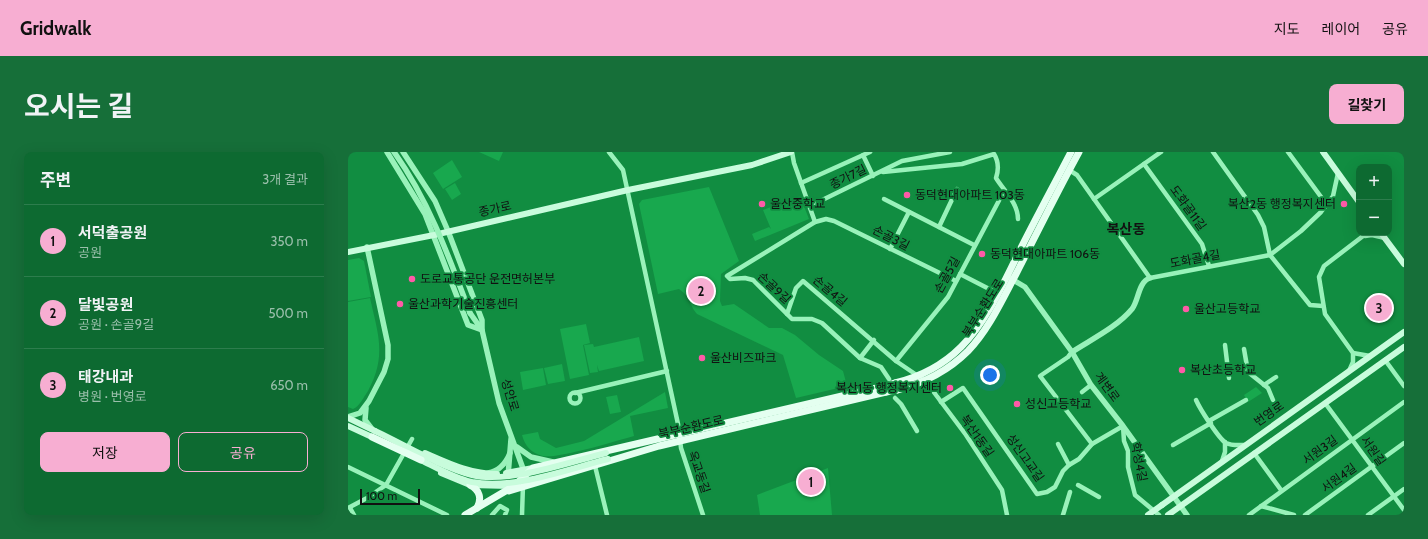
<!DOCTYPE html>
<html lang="ko">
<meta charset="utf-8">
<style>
:root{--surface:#0d6a31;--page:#166f39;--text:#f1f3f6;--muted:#9abfab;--line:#2d7d4d;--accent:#f7aed2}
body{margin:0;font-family:Cabin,"Noto Sans KR",sans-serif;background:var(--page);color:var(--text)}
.controls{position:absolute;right:12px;top:12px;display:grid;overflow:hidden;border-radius:8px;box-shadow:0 4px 16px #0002}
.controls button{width:36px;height:36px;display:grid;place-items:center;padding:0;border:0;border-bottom:1px solid var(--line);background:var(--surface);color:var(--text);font:20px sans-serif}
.scale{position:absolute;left:12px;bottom:10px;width:60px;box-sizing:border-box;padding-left:4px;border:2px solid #111;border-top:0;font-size:11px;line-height:14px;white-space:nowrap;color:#111;-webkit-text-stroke:3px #118d41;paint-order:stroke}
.you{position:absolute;left:642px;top:223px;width:14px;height:14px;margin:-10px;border:3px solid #fff;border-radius:50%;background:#1a73e8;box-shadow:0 0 0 6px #1a73e833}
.badge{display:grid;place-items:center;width:26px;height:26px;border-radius:50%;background:var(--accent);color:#111;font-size:13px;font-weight:700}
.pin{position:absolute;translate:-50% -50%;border:2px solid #fff;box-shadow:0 1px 4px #0006}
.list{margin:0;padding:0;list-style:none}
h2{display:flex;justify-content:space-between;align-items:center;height:52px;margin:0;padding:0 16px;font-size:17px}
h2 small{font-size:13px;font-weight:400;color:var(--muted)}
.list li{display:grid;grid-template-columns:26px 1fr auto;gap:12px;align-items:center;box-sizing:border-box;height:72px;padding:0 16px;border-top:1px solid var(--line)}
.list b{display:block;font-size:15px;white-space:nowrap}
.list p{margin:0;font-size:13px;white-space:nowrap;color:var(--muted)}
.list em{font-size:13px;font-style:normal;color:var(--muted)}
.actions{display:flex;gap:8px;padding:12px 16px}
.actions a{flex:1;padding:9px 0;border:1px solid var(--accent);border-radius:8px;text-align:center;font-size:14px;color:var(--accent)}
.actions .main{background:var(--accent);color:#111}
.map{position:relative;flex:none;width:1056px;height:363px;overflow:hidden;border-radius:8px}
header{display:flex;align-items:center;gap:24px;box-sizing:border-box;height:56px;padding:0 20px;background:var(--accent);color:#111}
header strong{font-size:19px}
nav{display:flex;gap:22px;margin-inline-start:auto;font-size:14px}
.intro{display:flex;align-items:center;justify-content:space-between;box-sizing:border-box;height:96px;padding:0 24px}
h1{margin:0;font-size:28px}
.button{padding:10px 18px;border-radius:8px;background:var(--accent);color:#111;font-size:14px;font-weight:700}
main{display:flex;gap:24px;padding:0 24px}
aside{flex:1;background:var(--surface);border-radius:8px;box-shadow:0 4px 16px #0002}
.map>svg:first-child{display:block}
</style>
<header>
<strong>Gridwalk</strong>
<nav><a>지도</a><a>레이어</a><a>공유</a></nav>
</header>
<div class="intro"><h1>오시는 길</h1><a class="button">길찾기</a></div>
<main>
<aside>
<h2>주변<small>3개 결과</small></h2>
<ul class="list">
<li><span class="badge">1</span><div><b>서덕출공원</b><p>공원</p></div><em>350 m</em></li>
<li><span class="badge">2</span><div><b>달빛공원</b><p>공원 · 손골9길</p></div><em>500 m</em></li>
<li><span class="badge">3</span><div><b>태강내과</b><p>병원 · 번영로</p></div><em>650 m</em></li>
</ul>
<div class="actions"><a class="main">저장</a><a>공유</a></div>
</aside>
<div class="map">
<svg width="1056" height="363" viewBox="0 0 1056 363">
<rect width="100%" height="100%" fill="#118d41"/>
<g fill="#18a84e">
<polygon points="131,0 155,0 151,9"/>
<polygon points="104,8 114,25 95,37 85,21"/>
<polygon points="107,31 113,42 104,48 97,37"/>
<path d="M361 35 391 109 373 122 372 149 374 154 386 152 421 176H434L447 183 471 203 495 219 499 234 448 246 435 203 349 162C340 151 344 146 331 137L310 142 291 52 294 48Z"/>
<polygon points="452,44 461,67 407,89 404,82 421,75 423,77 415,58"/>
<polygon points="11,106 16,109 23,145 0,149 0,108"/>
<path d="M22 146C30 182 39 204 20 239 15 246 12 254 5 257L0 255V150Z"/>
<polygon points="238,172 242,191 235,193 241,223 222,227 212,177"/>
<polygon points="291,185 296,209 251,219 249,213 250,220 242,221 236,193 245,192 246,195"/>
<polygon points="214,212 217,229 200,232 196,216"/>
<polygon points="195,216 198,233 175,238 172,220"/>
<polygon points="908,235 914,241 900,250 896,243"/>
<path d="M317 240 320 256 282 264 286 284C268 289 210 307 195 304 183 301 177 294 174 283L190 280 192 287 208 296 236 289Z"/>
<polygon points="269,243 273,260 262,262 258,245"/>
<polygon points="480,316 484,363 412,363 409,343"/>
</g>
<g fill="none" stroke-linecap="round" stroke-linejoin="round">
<g stroke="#99f2ba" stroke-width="4.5">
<polyline points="261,0 275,18 330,272 333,296 355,363"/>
<polyline points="444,0 446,11 467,70"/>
<polyline points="865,0 910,63 916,75 922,103 962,153 975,154"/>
<polyline points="940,0 979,53"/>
<polyline points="515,3 525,24"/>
<polyline points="796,12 854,92 861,114"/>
<polyline points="721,18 729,23 802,126 922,103 953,79 973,60 985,44 990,21"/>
<path d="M535 20 614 12 646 2C651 10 651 17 648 26 656 39 670 51 670 67"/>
<polyline points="453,31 522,0"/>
<polyline points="536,47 626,93"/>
<polyline points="746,47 813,0"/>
<polyline points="462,54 554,9 602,0"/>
<polyline points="591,75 609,37"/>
<polyline points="1017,84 1024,83 1037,86"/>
<polyline points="542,97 561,60"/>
<polyline points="612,122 649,141"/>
<polyline points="439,162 448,136 455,129 548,209 570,224 582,235 618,283 654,338 659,363"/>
<polyline points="877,193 881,226"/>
<polyline points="896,197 900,220 920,236 925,248"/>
<polyline points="724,200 720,205 692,224 744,292"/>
<polyline points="1005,201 1022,204"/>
<polyline points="512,206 526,188"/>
<polyline points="1037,208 1056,234"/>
<polyline points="548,209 600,145 656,39"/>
<polyline points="1001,219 1005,210 1005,201 977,162 971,125 976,114 1019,81"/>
<polyline points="541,227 533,215 512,206 474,171 464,167 444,167 405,128 397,126 382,127 379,124 467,70 478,67 486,69 608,129"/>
<polyline points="916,233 928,225"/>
<polyline points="734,240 743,233"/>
<circle cx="227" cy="246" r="5.5"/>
<polyline points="227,241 319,219"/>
<polyline points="547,246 553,252 569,279"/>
<path d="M848 248C852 257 871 287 878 291 884 294 891 293 897 293"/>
<polyline points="593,250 615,236 689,342 699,340 707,335 715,319 721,313 731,307 744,292 775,274 776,289 780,299 780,315 787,343 811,363"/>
<polyline points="977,251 1056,358"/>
<polyline points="861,269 898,248"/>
<polyline points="710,292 721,313"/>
<polyline points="825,293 863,271"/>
<polyline points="906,301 933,338"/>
<polyline points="874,309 877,300 877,290"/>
<polyline points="247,314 259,363"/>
<polyline points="0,315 99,363"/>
<polyline points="730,333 751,345"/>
<polyline points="913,354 946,363"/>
<polyline points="0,356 19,346 38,333 64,287"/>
<polyline points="2,356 6,363"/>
<polyline points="144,363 152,354 159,358 157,363"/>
<polyline points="174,363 175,333"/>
<polyline points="715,363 722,340"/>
<polyline points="901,363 1056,250"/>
<polyline points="957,363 1056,291"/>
<polyline points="1020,363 1056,337"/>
</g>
<g stroke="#99f2ba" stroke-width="5.5">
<polyline points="39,0 77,62 120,173 134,178 134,168 100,79 87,49 55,0"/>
<polyline points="662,126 677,135 724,200 743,233 775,274 839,363"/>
<polyline points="122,161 134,178 151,251 177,322"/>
<path d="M724 200C744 187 769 175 784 157 791 148 790 130 802 126"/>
<polyline points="18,256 17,268 24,277"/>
<polyline points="0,265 12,261 21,249 36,220 40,207 40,193 19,95"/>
<polyline points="169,295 183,305 205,310"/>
<path d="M140 321C152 319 158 311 162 301"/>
<polyline points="160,324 163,287"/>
</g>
<g stroke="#c8fcdc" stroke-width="6">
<polyline points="975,0 1011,50"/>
<polyline points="1033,81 1056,112"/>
<polyline points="0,100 86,83 280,38 404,13 443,0"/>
<polyline points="0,266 27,279"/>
<polyline points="0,274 24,285"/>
<path d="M77 301C100 311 122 322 149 322"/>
<polyline points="93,321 122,333 165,334"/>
<polyline points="158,321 185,316"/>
<polyline points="814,353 1056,180"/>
<polyline points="820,363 1056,195"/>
</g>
<g stroke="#e4fff0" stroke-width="7">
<path d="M547 231C572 225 595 213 613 195 639 169 655 132 671 100 688 66 706 33 723 0"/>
<path d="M549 238C576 231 600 219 620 199 641 177 654 148 668 122 689 81 709 40 731 0"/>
<path d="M122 333C132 338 134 347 129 356"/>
<polyline points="161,339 311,294 538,240"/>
<polyline points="117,363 166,334 185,316 537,234"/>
</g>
<path stroke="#99f2ba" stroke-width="5.5" d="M46 0C81 49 101 105 122 161"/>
<g stroke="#c8fcdc" stroke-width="6">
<path d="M27 279C57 293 93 315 124 323 161 332 221 310 258 301"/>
<path d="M73 308C89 316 106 326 124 330 166 338 219 317 260 307"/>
<polyline points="800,363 814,353"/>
</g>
<g stroke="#e4fff0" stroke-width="7">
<polyline points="537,234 547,231"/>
<polyline points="538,240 549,238"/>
<polyline points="24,285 73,308"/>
</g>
</g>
<g fill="#ff5aa7" stroke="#118d41" stroke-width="1.5">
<circle cx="559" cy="43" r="4"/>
<circle cx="414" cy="52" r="4"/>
<circle cx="996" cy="52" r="4"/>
<circle cx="634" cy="102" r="4"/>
<circle cx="64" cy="127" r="4"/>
<circle cx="52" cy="152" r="4"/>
<circle cx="838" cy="157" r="4"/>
<circle cx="354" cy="206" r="4"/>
<circle cx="834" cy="218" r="4"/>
<circle cx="602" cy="236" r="4"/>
<circle cx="669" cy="252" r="4"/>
</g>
<g text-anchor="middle" stroke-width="3.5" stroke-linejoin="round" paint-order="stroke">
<g font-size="12" fill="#111" stroke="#118d41">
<text transform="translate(500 25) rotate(-26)" y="4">종가7길</text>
<text transform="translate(840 56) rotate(54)" y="4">도화골11길</text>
<text transform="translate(147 57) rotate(-13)" y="4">종가로</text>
<text transform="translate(543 86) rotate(27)" y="4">손골3길</text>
<text transform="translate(847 107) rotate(-11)" y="4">도화골4길</text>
<text transform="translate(599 123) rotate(-61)" y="4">손골5길</text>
<text transform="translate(426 136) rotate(43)" y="4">손골9길</text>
<text transform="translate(482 139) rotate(40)" y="4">손골4길</text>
<text transform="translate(635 156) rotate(-58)" y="4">북부순환도로</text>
<text transform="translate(759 235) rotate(54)" y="4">계변로</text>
<text transform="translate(162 243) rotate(73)" y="4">성안로</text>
<text transform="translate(921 262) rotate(-35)" y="4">번영로</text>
<text transform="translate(343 275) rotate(-13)" y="4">북부순환도로</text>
<text transform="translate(629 284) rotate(55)" y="4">복산1동길</text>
<text transform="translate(972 298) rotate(-36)" y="4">서원3길</text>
<text transform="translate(1025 299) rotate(55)" y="4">서원길</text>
<text transform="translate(677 306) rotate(55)" y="4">성신고교길</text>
<text transform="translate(791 310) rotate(79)" y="4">학성4길</text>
<text transform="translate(351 320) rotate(71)" y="4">옥교동길</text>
<text transform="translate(991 326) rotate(-36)" y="4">서원4길</text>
</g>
<g font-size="12" fill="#111" stroke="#118d41" text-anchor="start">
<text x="567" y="47">동덕현대아파트 103동</text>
<text x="422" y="56">울산중학교</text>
<text x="988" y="56" text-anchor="end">복산2동 행정복지센터</text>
<text x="642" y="106">동덕현대아파트 106동</text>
<text x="72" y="131">도로교통공단 운전면허본부</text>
<text x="60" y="156">울산과학기술진흥센터</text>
<text x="846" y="161">울산고등학교</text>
<text x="362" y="210">울산비즈파크</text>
<text x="842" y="222">복산초등학교</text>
<text x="594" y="240" text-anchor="end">복산1동 행정복지센터</text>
<text x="677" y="256">성신고등학교</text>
</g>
<g font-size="14" font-weight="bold" fill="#111" stroke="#118d41">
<text x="778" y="82">복산동</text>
</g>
</g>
</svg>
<div class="controls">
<button>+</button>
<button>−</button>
</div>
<div class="scale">100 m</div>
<div class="you"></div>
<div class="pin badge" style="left:463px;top:330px">1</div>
<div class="pin badge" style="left:353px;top:139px">2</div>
<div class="pin badge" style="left:1031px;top:156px">3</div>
</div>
</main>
